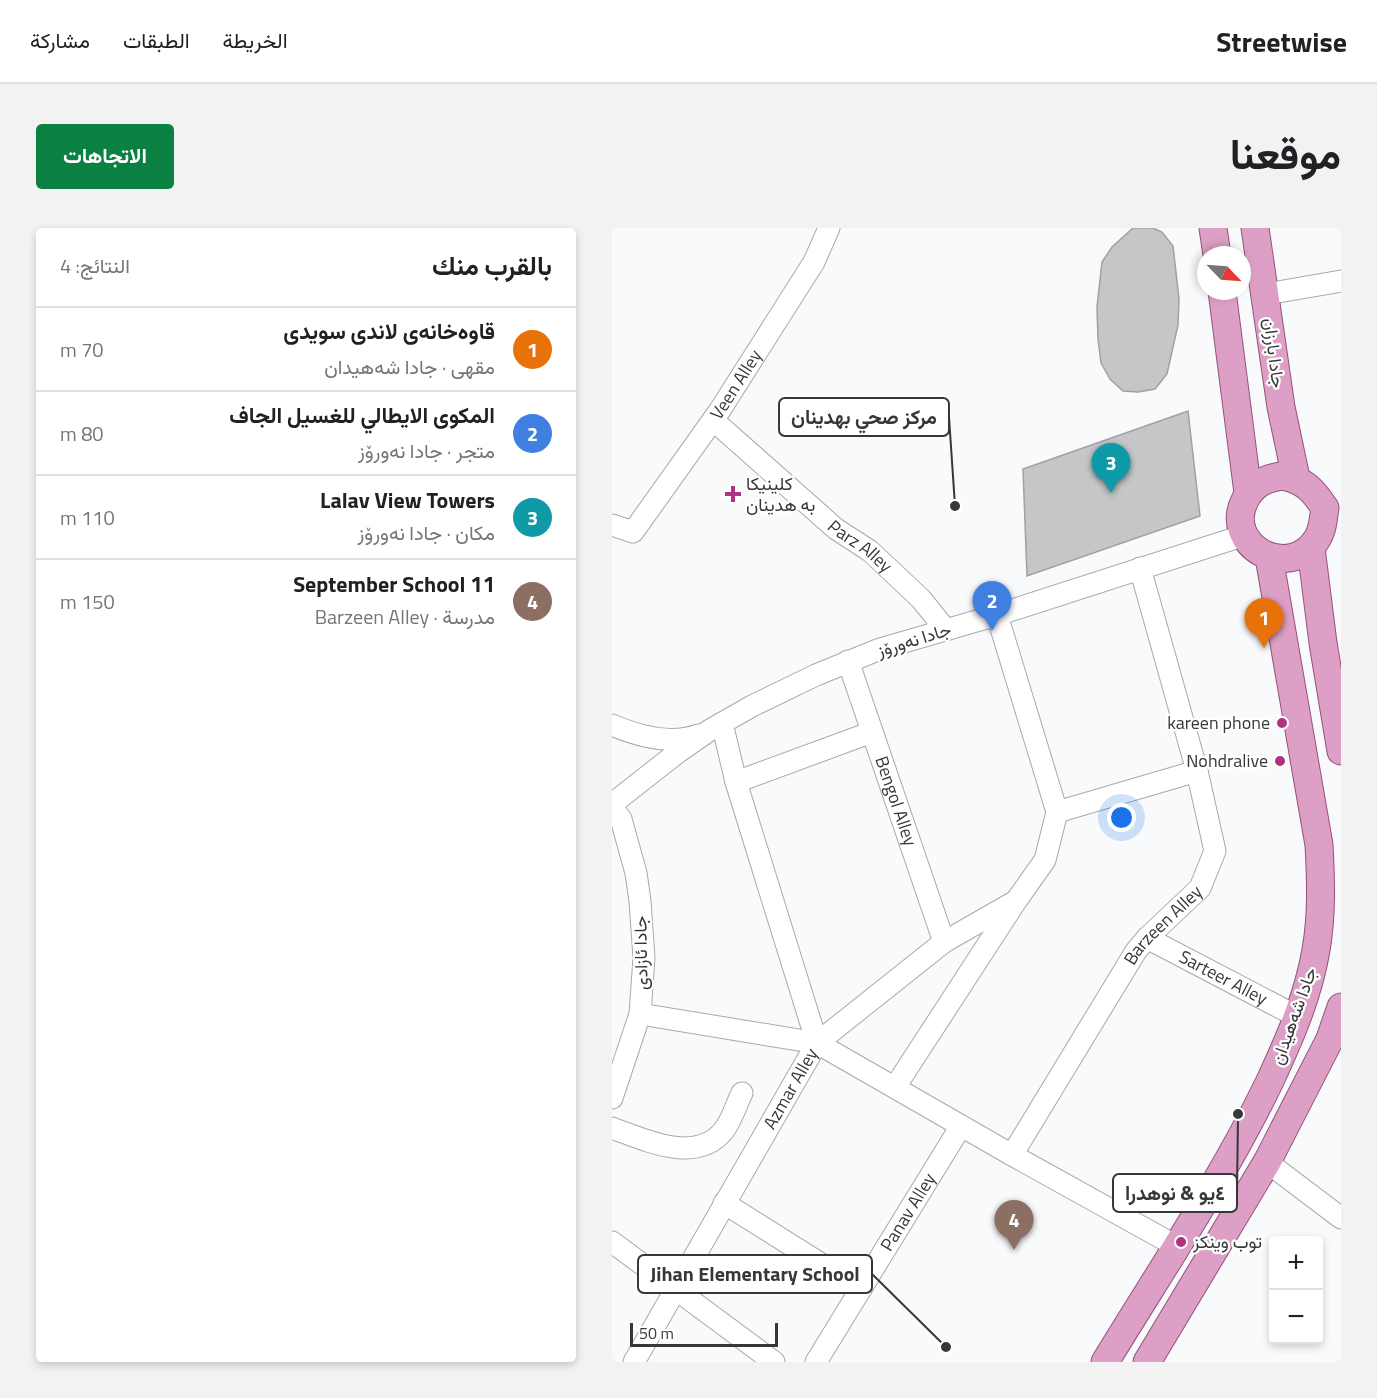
<!DOCTYPE html>
<html lang="ar">
<meta charset="utf-8">
<style>
:root{--surface:#fff;--page:#f2f2f2;--text:#202124;--muted:#757577;--line:#e0e0e0;--accent:#0b8043}
body{margin:0;font-family:"Titillium Web",Vazirmatn,sans-serif;background:var(--page);color:var(--text);direction:rtl}
.controls{position:absolute;right:18px;bottom:18px;display:grid;overflow:hidden;border-radius:6px;box-shadow:0 3px 9px #0003}
.controls button{width:54px;height:54px;display:grid;place-items:center;padding:0;border:0;border-bottom:2px solid var(--line);background:var(--surface);color:var(--text);font:30px sans-serif}
.compass{position:absolute;left:585px;top:18px;width:54px;height:54px;border-radius:50%;background:var(--surface);box-shadow:0 3px 9px #0003;rotate:115deg}
.scale{position:absolute;left:18px;bottom:15px;width:148px;box-sizing:border-box;padding-left:6px;border:3px solid #363738;border-top:0;font-size:16px;line-height:21px;white-space:nowrap;color:#363738;-webkit-text-stroke:4px #fff;paint-order:stroke}
.you{position:absolute;left:510px;top:590px;width:21px;height:21px;margin:-15px;border:4px solid #fff;border-radius:50%;background:#1a73e8;box-shadow:0 0 0 9px #1a73e833}
.badge{display:grid;place-items:center;width:39px;height:39px;border-radius:50%;background:var(--accent);color:#fff;font-size:20px;font-weight:700}
.pin{position:absolute;translate:-50% -50px;filter:drop-shadow(0 2px 3px #0008)}
.pin::after{content:'';position:absolute;top:32px;width:21px;height:18px;background:inherit;clip-path:polygon(0 0,100% 0,50% 100%)}
.list{margin:0;padding:0;list-style:none}
h2{display:flex;justify-content:space-between;align-items:center;height:78px;margin:0;padding:0 24px;font-size:26px}
h2 small{font-size:20px;font-weight:400;color:var(--muted)}
.list li{display:grid;grid-template-columns:39px 1fr auto;gap:18px;align-items:center;box-sizing:border-box;height:84px;padding:0 24px;border-top:2px solid var(--line)}
.list b{display:block;font-size:22px;white-space:nowrap}
.list p{margin:0;font-size:20px;white-space:nowrap;color:var(--muted)}
.list em{font-size:20px;font-style:normal;color:var(--muted)}
.map{position:relative;flex:none;width:729px;height:1134px;overflow:hidden;direction:ltr;border-radius:6px}
header{display:flex;align-items:center;gap:36px;box-sizing:border-box;height:84px;padding:0 30px;background:var(--surface);border-bottom:2px solid var(--line)}
header strong{font-size:28px}
nav{display:flex;gap:33px;margin-inline-start:auto;font-size:21px}
.intro{display:flex;align-items:center;justify-content:space-between;box-sizing:border-box;height:144px;padding:0 36px}
h1{margin:0;font-size:42px}
.button{padding:15px 27px;border-radius:6px;background:var(--accent);color:#fff;font-size:21px;font-weight:700}
main{display:flex;gap:36px;padding:0 36px}
aside{flex:1;background:var(--surface);border-radius:6px;box-shadow:0 3px 9px #0003}
.map>svg:first-child{display:block}
</style>
<header>
<strong>Streetwise</strong>
<nav><a>الخريطة</a><a>الطبقات</a><a>مشاركة</a></nav>
</header>
<div class="intro"><h1>موقعنا</h1><a class="button">الاتجاهات</a></div>
<main>
<div class="map">
<svg width="729" height="1134" viewBox="0 0 729 1134">
<rect width="100%" height="100%" fill="#f8fafc"/>
<g fill="#c4c6c8" stroke="#9fa1a2" stroke-width="1.5">
<polygon points="521,0 541,0 550,4 561,18 567,71 566,97 555,146 543,161 526,164 511,163 498,151 489,135 486,111 485,79 490,34 500,19"/>
<polygon points="576,183 588,288 415,348 411,241"/>
</g>
<g fill="none" stroke-linecap="round" stroke-linejoin="round">
<defs>
<g id="minor">
<polyline points="654,66 729,53"/>
<path id="s1" d="M101 192 224 301 258 323 309 371 334 402"/>
<path id="s2" d="M0 297 21 304 108 182 202 34 217 0"/>
<path id="s3" d="M236 433 332 714"/>
<path d="M0 497C26 508 59 517 86 507"/>
<polyline points="124,554 260,504"/>
<polyline points="0,576 65,525 98,502 140,478 204,447 268,421 385,387 633,307"/>
<polyline points="0,580 9,591 24,645 28,673 32,730 28,786 0,870"/>
<polyline points="445,584 585,543"/>
<path id="s4" d="M535 710 686 789"/>
<polyline points="28,786 205,815 400,927 564,1018"/>
<polyline points="205,815 332,714 402,674"/>
<polyline points="283,859 404,673 433,632 445,584 385,387"/>
<path d="M0 900C33 912 85 937 112 902 120 892 124 877 130 865"/>
<path id="s5" d="M400 927 524 723 535 710 588 660 603 623 585 543 528 340"/>
<polyline points="655,934 729,990"/>
<polyline points="112,975 249,1061"/>
<polyline points="0,1014 162,1134"/>
<path id="s6" d="M22 1134 205 815 124 554 110 495"/>
<path id="s7" d="M204 1134 349 898"/>
</g>
<g id="major">
<polyline points="601,0 605,27"/>
<polyline points="643,0 669,179 684,250"/>
<polyline points="610,63 636,265"/>
<path d="M670 248C692 252 701 262 713 280 711 291 711 302 705 311 677 355 610 317 633 272 641 256 654 250 670 248Z"/>
<polyline points="699,320 711,415 729,523"/>
<path d="M493 1134C549 1042 610 952 657 855 677 812 696 769 704 722 710 687 709 653 707 617L657 329"/>
<polyline points="535,1134 655,934 718,811 729,779"/>
</g>
</defs>
<use href="#minor" stroke="#a7a9ab" stroke-width="23"/>
<use href="#major" stroke="#94517a" stroke-width="29"/>
<use href="#minor" stroke="#fff" stroke-width="21"/>
<use href="#major" stroke="#dd9fc5" stroke-width="27"/>
</g>
<g fill="#b03282" stroke="#fff" stroke-width="2">
<path d="M118 257h6v6h6v6h-6v6h-6v-6h-6v-6h6z"/>
<circle cx="670" cy="495" r="6"/>
<circle cx="668" cy="533" r="6"/>
<circle cx="569" cy="1014" r="6"/>
</g>
<g text-anchor="middle" stroke-width="4.5" stroke-linejoin="round" paint-order="stroke">
<g font-size="18" fill="#363738" stroke="#fff">
<text transform="translate(662 125) rotate(83)" y="6">جادا بارزان</text>
<text dy="6" stroke="none"><textPath href="#s2" startOffset="202">Veen Alley</textPath></text>
<text dy="6" stroke="none"><textPath href="#s1" startOffset="194">Parz Alley</textPath></text>
<text transform="translate(302 412) rotate(-17)" y="6">جادا نەورۆز</text>
<text dy="6" stroke="none"><textPath href="#s3" startOffset="148">Bengol Alley</textPath></text>
<text dy="6" stroke="none"><textPath href="#s5" startOffset="276">Barzeen Alley</textPath></text>
<text transform="translate(29 725) rotate(-91)" y="6">جادا ئازادی</text>
<text dy="6" stroke="none"><textPath href="#s4" startOffset="86">Sarteer Alley</textPath></text>
<text transform="translate(682 788) rotate(-70)" y="6">جادا شەهیدان</text>
<text dy="6" stroke="none"><textPath href="#s6" startOffset="315">Azmar Alley</textPath></text>
<text dy="6" stroke="none"><textPath href="#s7" startOffset="176">Panav Alley</textPath></text>
</g>
<g font-size="18" fill="#363738" stroke="#fff" text-anchor="start">
<text x="134" y="262">كلينيكا<tspan x="134" dy="21">به هدينان</tspan></text>
<text x="658" y="501" text-anchor="end">kareen phone</text>
<text x="656" y="539" text-anchor="end">Nohdralive</text>
<text x="581" y="1020">توب وينكز</text>
</g>
</g>
<path fill="none" stroke="#363738" stroke-width="2" d="M343 278L337 189M626 886L625 965M334 1119L260 1046"/>
<g fill="#363738" stroke="#fff" stroke-width="2">
<circle cx="343" cy="278" r="6"/>
<circle cx="626" cy="886" r="6"/>
<circle cx="334" cy="1119" r="6"/>
</g>
<g fill="#fff" stroke="#363738" stroke-width="2">
<rect x="167" y="170" width="170" height="38" rx="6"/>
<rect x="501" y="946" width="124" height="38" rx="6"/>
<rect x="26" y="1027" width="234" height="38" rx="6"/>
</g>
<g font-size="20" text-anchor="middle" font-weight="bold" fill="#363738">
<text x="252" y="196">مركز صحي بهدينان</text>
<text x="563" y="972">٤يو &amp; نوهدرا</text>
<text x="143" y="1053">Jihan Elementary School</text>
</g>
</svg>
<div class="controls">
<button>+</button>
<button>−</button>
</div>
<svg class="compass" viewBox="-18 -18 36 36"><path d="M0-13l5 13h-10z" fill="#e53935"/><path d="M0 13l5-13h-10z" fill="#757577"/></svg>
<div class="scale">50 m</div>
<div class="you"></div>
<div class="pin badge" style="left:652px;top:420px;background:#e8710a">1</div>
<div class="pin badge" style="left:380px;top:403px;background:#3f7fe0">2</div>
<div class="pin badge" style="left:499px;top:265px;background:#0f9aa8">3</div>
<div class="pin badge" style="left:402px;top:1022px;background:#8d6e63">4</div>
</div>
<aside>
<h2>بالقرب منك<small>النتائج: 4</small></h2>
<ul class="list">
<li><span class="badge" style="background:#e8710a">1</span><div><b>قاوەخانەی لاندی سویدی</b><p>مقهى · جادا شەهیدان</p></div><em>70 m</em></li>
<li><span class="badge" style="background:#3f7fe0">2</span><div><b>المكوى الايطالي للغسيل الجاف</b><p>متجر · جادا نەورۆز</p></div><em>80 m</em></li>
<li><span class="badge" style="background:#0f9aa8">3</span><div><b>Lalav View Towers</b><p>مكان · جادا نەورۆز</p></div><em>110 m</em></li>
<li><span class="badge" style="background:#8d6e63">4</span><div><b>11 September School</b><p>مدرسة · Barzeen Alley</p></div><em>150 m</em></li>
</ul>
</aside>
</main>
